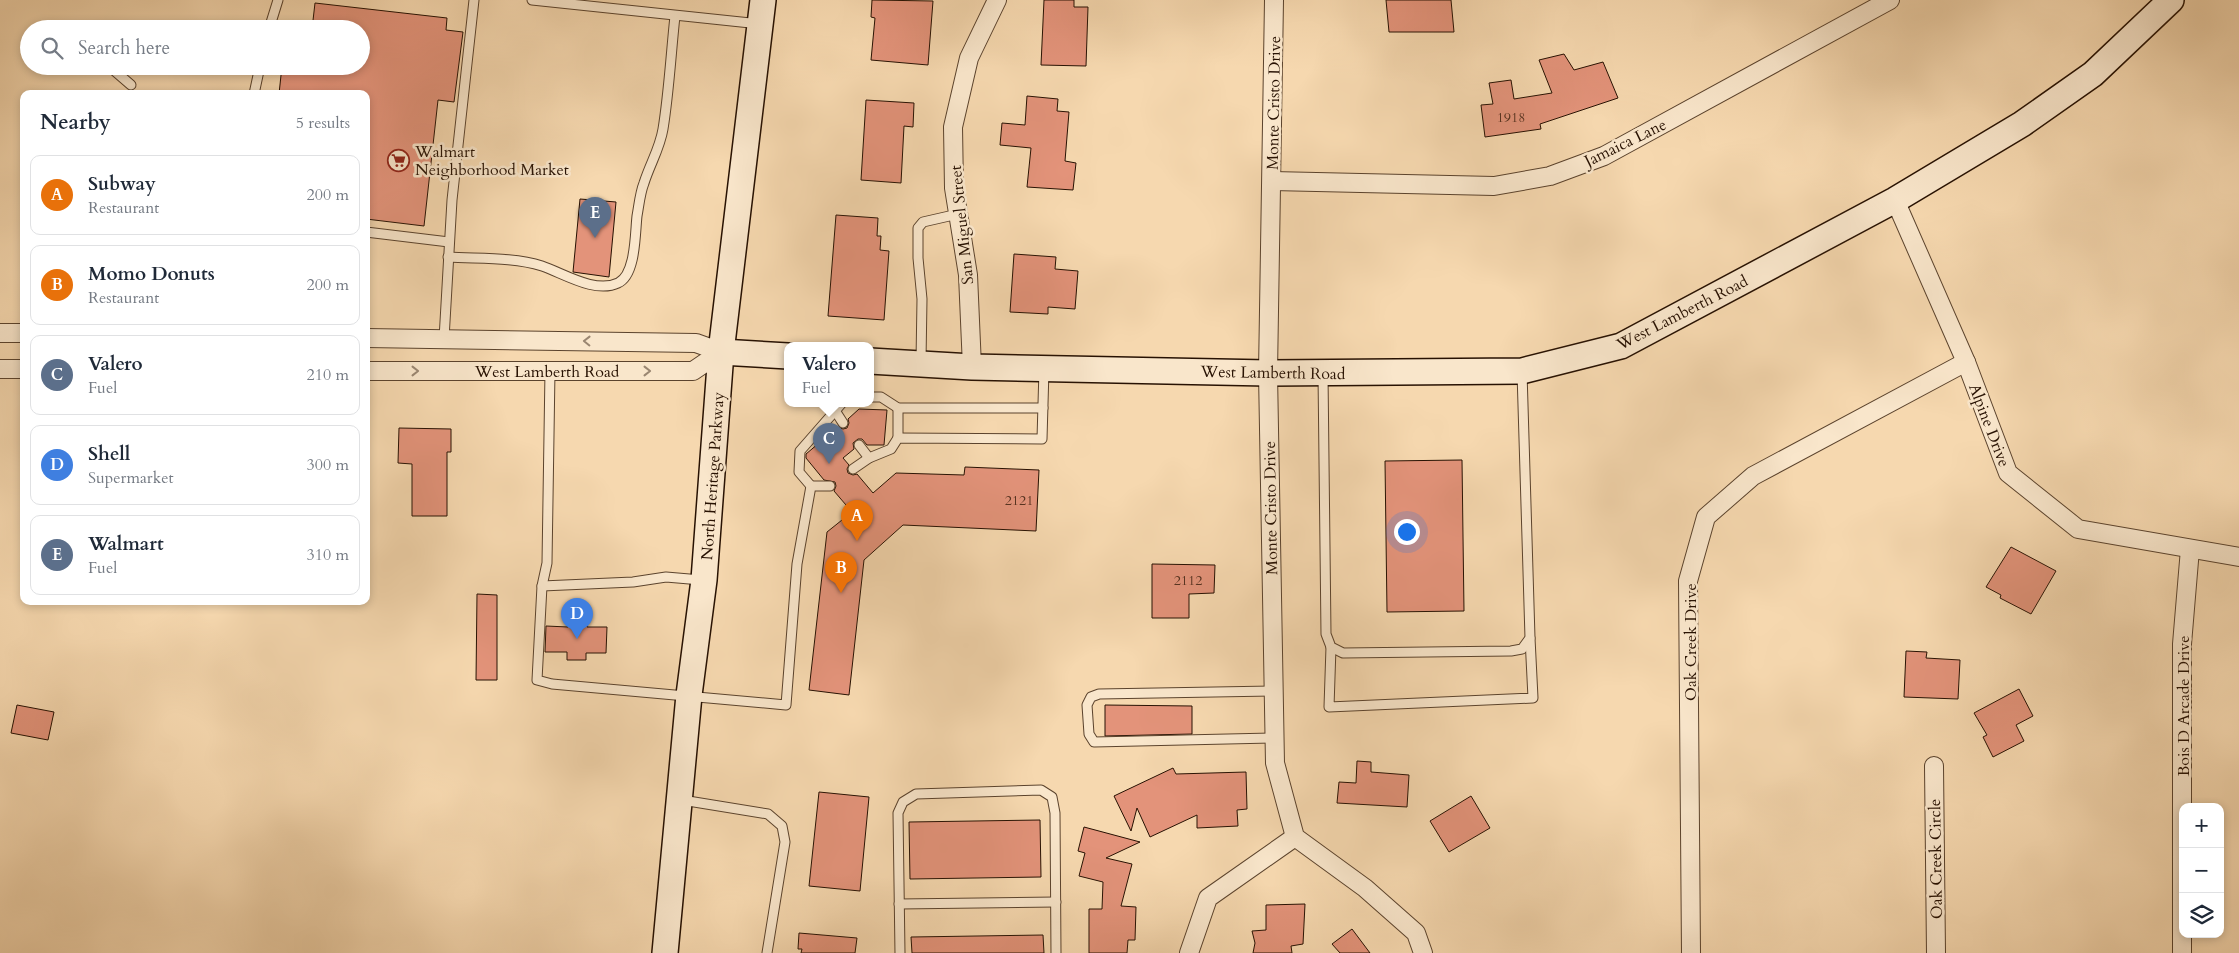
<!DOCTYPE html>
<meta charset="utf-8">
<style>
:root{--surface:#fff;--page:#f2f2f3;--text:#1f2937;--muted:#747a83;--line:#e0e1e3;--accent:#8f2418}
body{margin:0;font-family:Cardo,serif;background:var(--page);color:var(--text)}
.controls{position:absolute;right:15px;bottom:15px;display:grid;overflow:hidden;border-radius:10px;box-shadow:0 2px 8px #0003}
.controls button{width:45px;height:45px;display:grid;place-items:center;padding:0;border:0;border-bottom:1px solid var(--line);background:var(--surface);color:var(--text);font:25px sans-serif}
.you{position:absolute;left:1406px;top:531px;width:18px;height:18px;margin:-12px;border:4px solid #fff;border-radius:50%;background:#1a73e8;box-shadow:0 0 0 8px #1a73e833}
.badge{display:grid;place-items:center;width:32px;height:32px;border-radius:50%;background:var(--accent);color:#fff;font-size:16px;font-weight:700}
.pin{position:absolute;translate:-50% -41px;filter:drop-shadow(0 1px 2px #0008)}
.pin::after{content:'';position:absolute;top:26px;width:18px;height:15px;background:inherit;clip-path:polygon(0 0,100% 0,50% 100%)}
.popup{position:absolute;left:784px;top:342px;width:90px;height:65px;box-sizing:border-box;display:grid;place-content:center;border-radius:10px;background:var(--surface);filter:drop-shadow(0 1px 4px #0005);font-size:16px;white-space:nowrap;color:var(--muted)}
.popup b{font-size:19px;color:var(--text)}
.popup::after{content:'';position:absolute;left:50%;top:100%;margin-left:-10px;border:10px solid transparent;border-top-color:var(--surface)}
.list{margin:0;padding:0;list-style:none}
h2{display:flex;justify-content:space-between;align-items:center;height:65px;margin:0;padding:0 20px;font-size:21px}
h2 small{font-size:16px;font-weight:400;color:var(--muted)}
.list li{display:grid;grid-template-columns:32px 1fr auto;gap:15px;align-items:center;box-sizing:border-box;height:80px;margin:0 10px 10px;padding:0 10px;border:1px solid var(--line);border-radius:10px}
.list b{display:block;font-size:19px;white-space:nowrap}
.list p{margin:0;font-size:16px;white-space:nowrap;color:var(--muted)}
.list em{font-size:16px;font-style:normal;color:var(--muted)}
.icon{flex:none;width:28px;height:28px;fill:none;stroke:currentColor;stroke-width:2;stroke-linecap:round;stroke-linejoin:round}
.map{position:relative;flex:none;width:2239px;height:953px;overflow:hidden}
.search{position:absolute;background:var(--surface);box-shadow:0 2px 8px #0003;left:20px;top:20px;width:350px;height:55px;display:flex;align-items:center;gap:12px;box-sizing:border-box;padding:0 18px;border-radius:28px;color:var(--muted);font-size:19px}
.panel{position:absolute;background:var(--surface);box-shadow:0 2px 8px #0003;left:20px;top:90px;width:350px;height:515px;border-radius:10px}
.map>svg:first-child{display:block}
</style>
<div class="map">
<svg width="2239" height="953" viewBox="0 0 2239 953">
<rect width="100%" height="100%" fill="#f6d8af"/>
<filter id="stains"><feTurbulence type="fractalNoise" baseFrequency=".004" numOctaves="4"/><feColorMatrix values="0 0 0 0 .2 0 0 0 0 .09 0 0 0 0 .02 0 0 0 .5 -.17"/></filter>
<radialGradient id="worn" r=".72"><stop offset=".6" stop-color="#630" stop-opacity="0"/><stop offset="1" stop-color="#630" stop-opacity=".3"/></radialGradient>
<g fill="#e3937a" stroke="#271102">
<polygon points="872,0 933,1 928,65 871,60 875,18 871,17"/>
<polygon points="1044,0 1074,0 1074,7 1088,7 1086,66 1041,65"/>
<polygon points="1386,0 1451,0 1454,32 1389,32"/>
<polygon points="315,3 447,18 446,30 463,32 454,102 438,100 424,226 366,219 366,94 279,94 282,66 361,66 361,29 312,29"/>
<polygon points="1564,54 1574,70 1603,62 1618,98 1540,124 1541,129 1485,137 1481,105 1493,104 1489,83 1511,80 1514,99 1552,93 1539,60"/>
<polygon points="1027,96 1058,99 1057,111 1069,112 1065,161 1076,163 1073,190 1027,187 1031,148 1000,145 1002,123 1025,125"/>
<polygon points="866,100 914,103 913,127 904,126 901,183 861,180"/>
<polygon points="580,199 616,202 609,277 573,272"/>
<polygon points="836,215 878,218 877,236 881,236 880,250 889,251 884,320 828,316"/>
<polygon points="1014,254 1056,257 1055,269 1078,271 1075,309 1048,307 1048,314 1010,312"/>
<polygon points="859,409 887,410 884,445 867,445 862,439 858,439 853,443 854,449 843,458 849,465 847,469 848,473 853,475 857,474 873,493 896,473 964,475 965,467 1039,470 1036,531 903,525 864,560 849,695 809,690 827,532 852,512 834,491 836,486 835,482 824,480 806,458 806,454 838,427 843,429 847,428 849,423 848,419"/>
<polygon points="399,428 451,429 451,452 447,452 447,516 412,516 412,464 398,463"/>
<polygon points="1462,460 1464,611 1387,612 1385,461"/>
<polygon points="2011,547 2056,571 2031,614 2000,598 2001,595 1986,587"/>
<polygon points="1152,564 1215,565 1214,593 1189,594 1189,618 1152,618"/>
<polygon points="477,594 497,595 497,680 476,680"/>
<polygon points="568,617 587,617 587,627 607,627 606,653 586,653 586,660 567,660 567,652 545,652 546,626 568,627"/>
<polygon points="1906,651 1927,652 1926,658 1960,660 1958,699 1904,697"/>
<polygon points="2019,689 2033,716 2016,725 2024,741 1993,757 1983,737 1987,735 1974,713"/>
<polygon points="17,705 54,712 48,740 11,733"/>
<polygon points="1105,705 1192,706 1192,734 1105,736"/>
<polygon points="1357,761 1371,762 1371,772 1409,775 1407,807 1337,803 1339,782 1356,783"/>
<polygon points="1173,768 1176,774 1246,772 1247,809 1237,810 1238,826 1197,828 1197,815 1150,837 1137,808 1131,831 1114,796"/>
<polygon points="819,792 869,797 860,891 809,886"/>
<polygon points="1471,796 1490,828 1449,852 1430,821"/>
<polygon points="1040,820 1041,877 910,879 909,822"/>
<polygon points="1084,827 1140,842 1106,858 1132,864 1121,906 1136,907 1135,940 1128,940 1127,953 1089,953 1089,909 1102,909 1103,882 1079,876 1085,853 1078,851"/>
<polygon points="1305,904 1303,944 1291,946 1292,953 1253,953 1255,943 1252,931 1266,930 1266,905"/>
<polygon points="1352,929 1370,953 1340,953 1332,944"/>
<polygon points="799,933 857,938 855,953 801,953 802,949 798,949"/>
<polygon points="1043,935 1044,953 912,953 911,937"/>
</g>
<g fill="none" stroke-linecap="round" stroke-linejoin="round">
<defs>
<g id="lane">
<polyline points="532,0 760,24"/>
<polyline points="269,29 278,0"/>
<polyline points="109,66 131,85"/>
<polyline points="254,94 260,66"/>
<polyline points="366,232 449,242"/>
<path d="M448 257C478 259 513 257 542 266 563 273 595 294 618 283 636 275 635 233 637 216 639 205 640 193 644 183 650 164 660 148 663 129 669 92 671 53 675 16"/>
<polyline points="444,339 452,200 474,0"/>
<polyline points="921,361 922,299 918,258 918,228 923,222 958,214"/>
<polyline points="550,371 547,563 542,586 537,680 552,684 786,705 797,564 811,486 830,486"/>
<polyline points="1323,374 1326,634 1331,647 1343,653 1511,651 1522,649 1530,638 1522,372"/>
<polyline points="870,397 881,397 898,408 1043,408"/>
<polyline points="898,408 898,438"/>
<polyline points="834,409 843,423"/>
<polyline points="859,445 869,458"/>
<polyline points="853,469 869,458 891,449 898,438 1042,439 1044,369"/>
<polyline points="811,486 799,472 800,451 842,403"/>
<polyline points="542,586 633,582 666,577 701,580"/>
<polyline points="1331,647 1329,707 1533,698 1530,638"/>
<polyline points="1274,691 1099,694 1091,697 1087,705 1089,734 1094,742 1275,738"/>
<polyline points="682,800 768,814 782,826 785,842 767,953"/>
<polyline points="899,904 1056,902"/>
<polyline points="900,953 898,813 903,802 916,794 1041,790 1052,797 1055,813 1056,953"/>
</g>
<g id="street">
<polyline points="1274,0 1268,373 1275,763 1295,837 1365,888 1416,933 1423,953"/>
<polyline points="1272,181 1494,186 1550,176 1604,156 1890,0"/>
<polyline points="1895,200 1966,362 2008,473 2078,529 2239,557"/>
<polyline points="0,333 24,333"/>
<polyline points="366,338 696,343 721,352"/>
<polyline points="972,367 968,275 954,188 953,127 969,58 997,0"/>
<polyline points="0,369 24,369"/>
<polyline points="366,371 693,371 721,352"/>
<polyline points="1934,766 1936,953"/>
<polyline points="1189,953 1208,898 1295,837"/>
<polyline points="1691,953 1688,581 1706,517 1753,476 1966,362"/>
<polyline points="2182,953 2182,644 2190,549"/>
</g>
<g id="secondary">
<polyline points="721,352 788,356"/>
<polyline points="870,361 972,367 1268,373 1522,371 1621,346 1895,200 2022,124 2093,74 2171,0"/>
<polyline points="665,953 689,695 704,580 721,352 763,0"/>
</g>
</defs>
<use href="#lane" stroke="#5b432d" stroke-width="11"/>
<use href="#street" stroke="#5b432d" stroke-width="20"/>
<use href="#secondary" stroke="#271102" stroke-width="28"/>
<use href="#lane" stroke="#f9e6cb" stroke-width="9"/>
<use href="#street" stroke="#f9e6cb" stroke-width="18"/>
<use href="#secondary" stroke="#f9e6cb" stroke-width="25"/>
</g>
<defs><path id="oneway-chevron" d="M-2-3.5L2.5 0L-2 3.5" fill="none" stroke-width="1.6" stroke-linecap="round" stroke-linejoin="round" transform="scale(1.25)"/></defs>
<g stroke="#9a8671">
<use href="#oneway-chevron" transform="translate(587 341) rotate(-179)"/>
<use href="#oneway-chevron" transform="translate(415 371)"/>
<use href="#oneway-chevron" transform="translate(647 371)"/>
</g>
<defs>
<symbol id="supermarket-ring" viewBox="-11 -11 22 22"><circle r="9.5" fill="#f9e6cb" stroke="#8f2418" stroke-width="1.5"/><path d="M-6-5.5h2.5l.6 2H6L4.5 2H-2.5L-4.4-4H-6ZM-1.5 3.2a1.3 1.3 0 1 0 .1 0ZM3 3.2a1.3 1.3 0 1 0 .1 0Z" fill="#8f2418"/></symbol>
</defs>
<g fill-rule="evenodd">
<use href="#supermarket-ring" x="386" y="148" width="25" height="25"/>
</g>
<g text-anchor="middle" stroke-width="5" stroke-linejoin="round" paint-order="stroke">
<g font-size="14" fill="#563220">
<text x="1511" y="122">1918</text>
<text x="1019" y="505">2121</text>
<text x="1188" y="585">2112</text>
</g>
<g font-size="16" fill="#271102" stroke="#f9e6cb">
<text transform="translate(1273 103) rotate(-89)" y="6">Monte Cristo Drive</text>
<text transform="translate(1625 142) rotate(-26)" y="6">Jamaica Lane</text>
<text transform="translate(961 225) rotate(-96)" y="6">San Miguel Street</text>
<text transform="translate(1682 312) rotate(-27)" y="6">West Lamberth Road</text>
<text x="547" y="377">West Lamberth Road</text>
<text transform="translate(1273 372) rotate(1)" y="6">West Lamberth Road</text>
<text transform="translate(1990 425) rotate(69)" y="6">Alpine Drive</text>
<text transform="translate(712 476) rotate(-86)" y="6">North Heritage Parkway</text>
<text transform="translate(1270 508) rotate(-91)" y="6">Monte Cristo Drive</text>
<text transform="translate(1690 642) rotate(-90)" y="6">Oak Creek Drive</text>
<text transform="translate(2183 706) rotate(-90)" y="6">Bois D Arcade Drive</text>
<text transform="translate(1935 859) rotate(-91)" y="6">Oak Creek Circle</text>
</g>
<g font-size="16" fill="#271102" stroke="#f9e6cb" text-anchor="start">
<text x="415" y="157">Walmart<tspan x="415" dy="18">Neighborhood Market</tspan></text>
</g>
</g>
<rect width="100%" height="100%" filter="url(#stains)"/>
<rect width="100%" height="100%" fill="url(#worn)"/>
</svg>
<div class="controls">
<button>+</button>
<button>−</button>
<button><svg class="icon" aria-label="layers" viewBox="0 0 24 24"><path d="M12 4l9 5-9 5-9-5zM3 14l9 5 9-5"/></svg></button>
</div>
<div class="you"></div>
<div class="pin badge" style="left:857px;top:541px;background:#e8710a">A</div>
<div class="pin badge" style="left:841px;top:593px;background:#e8710a">B</div>
<div class="pin badge" style="left:829px;top:464px;background:#5c6f8a">C</div>
<div class="popup"><b>Valero</b>Fuel</div>
<div class="pin badge" style="left:577px;top:639px;background:#3f7fe0">D</div>
<div class="pin badge" style="left:595px;top:238px;background:#5c6f8a">E</div>
<div class="search"><svg class="icon" aria-label="search" viewBox="0 0 24 24"><circle cx="10" cy="10" r="6"/><path d="M15 15l6 6"/></svg>Search here</div>
<section class="panel">
<h2>Nearby<small>5 results</small></h2>
<ul class="list">
<li><span class="badge" style="background:#e8710a">A</span><div><b>Subway</b><p>Restaurant</p></div><em>200 m</em></li>
<li><span class="badge" style="background:#e8710a">B</span><div><b>Momo Donuts</b><p>Restaurant</p></div><em>200 m</em></li>
<li><span class="badge" style="background:#5c6f8a">C</span><div><b>Valero</b><p>Fuel</p></div><em>210 m</em></li>
<li><span class="badge" style="background:#3f7fe0">D</span><div><b>Shell</b><p>Supermarket</p></div><em>300 m</em></li>
<li><span class="badge" style="background:#5c6f8a">E</span><div><b>Walmart</b><p>Fuel</p></div><em>310 m</em></li>
</ul>
</section>
</div>
